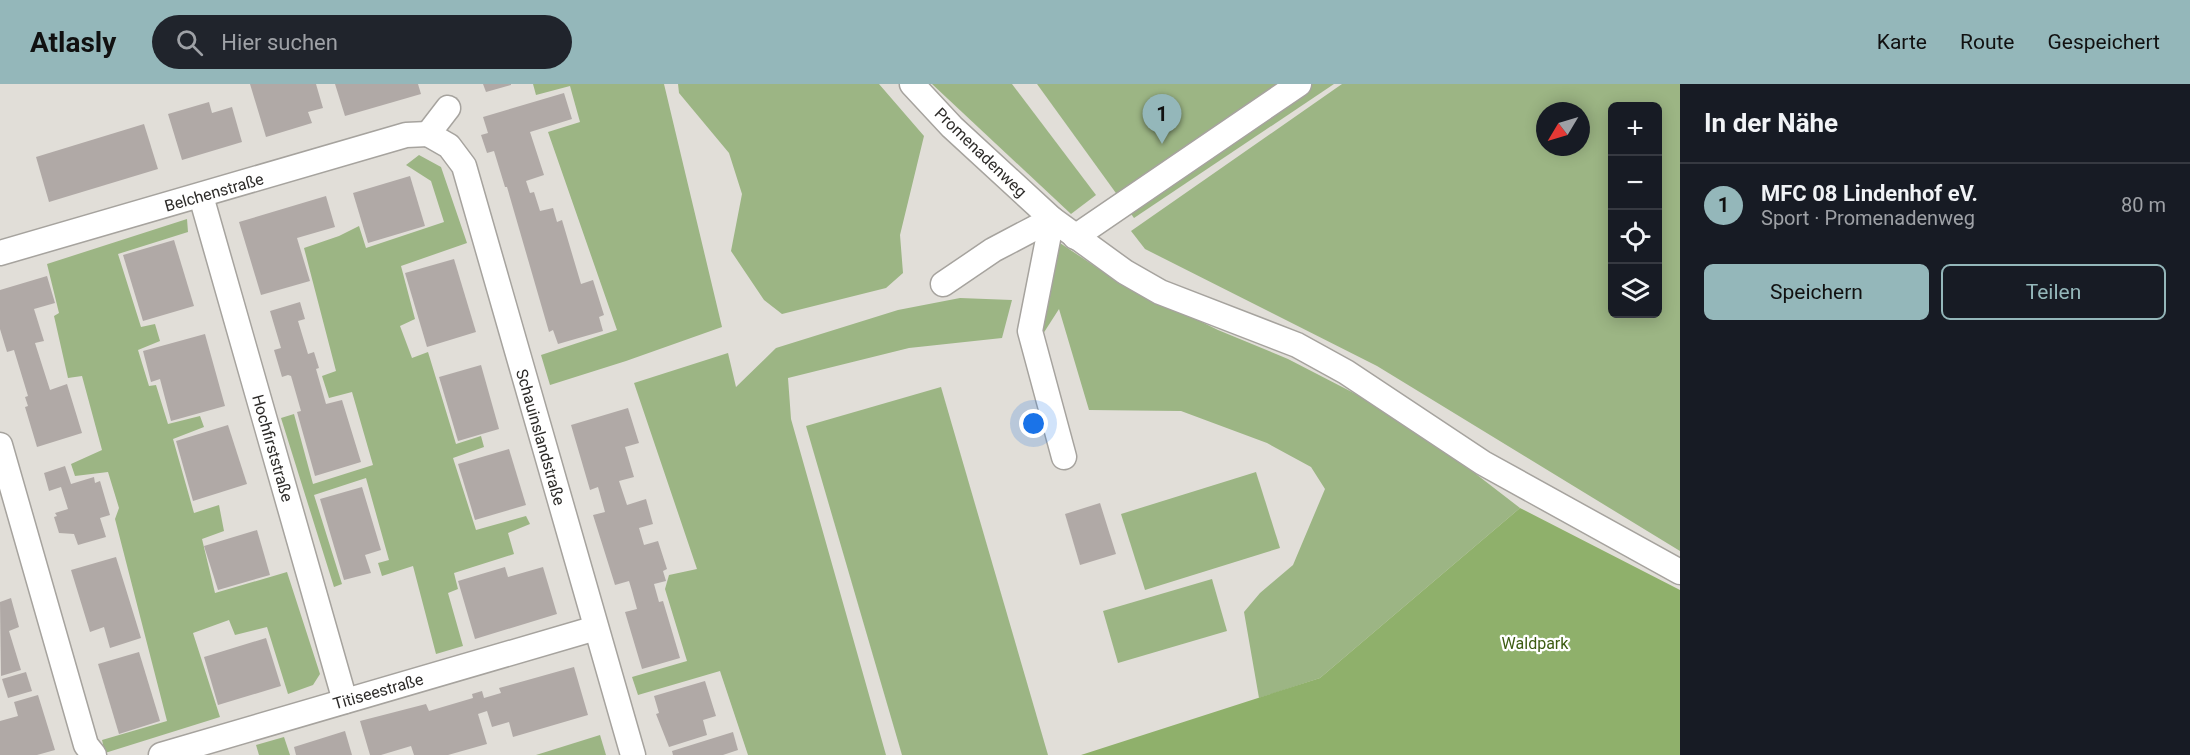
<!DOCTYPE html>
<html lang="de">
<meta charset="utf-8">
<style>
:root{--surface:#171b24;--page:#20242c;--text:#f1f3f6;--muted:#9ea1a6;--line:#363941;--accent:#94b7ba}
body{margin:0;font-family:Roboto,sans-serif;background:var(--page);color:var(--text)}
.controls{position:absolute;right:18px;top:18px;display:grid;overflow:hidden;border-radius:9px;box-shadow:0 3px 15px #0003}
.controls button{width:54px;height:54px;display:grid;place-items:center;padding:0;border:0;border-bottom:2px solid var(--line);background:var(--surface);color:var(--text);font:30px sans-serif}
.compass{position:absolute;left:1536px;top:18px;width:54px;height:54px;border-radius:50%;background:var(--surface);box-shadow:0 3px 15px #0003;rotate:232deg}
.you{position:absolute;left:1034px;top:340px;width:21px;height:21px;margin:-15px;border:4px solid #fff;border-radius:50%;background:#1a73e8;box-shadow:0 0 0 9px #1a73e833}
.badge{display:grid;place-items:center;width:39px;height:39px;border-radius:50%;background:var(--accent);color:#111;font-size:20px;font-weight:700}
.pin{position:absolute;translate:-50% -50px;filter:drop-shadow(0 2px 3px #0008)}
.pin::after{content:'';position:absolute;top:32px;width:21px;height:18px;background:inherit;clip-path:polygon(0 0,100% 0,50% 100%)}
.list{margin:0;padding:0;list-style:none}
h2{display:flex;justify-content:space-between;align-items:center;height:78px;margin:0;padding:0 24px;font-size:26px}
h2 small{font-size:20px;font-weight:400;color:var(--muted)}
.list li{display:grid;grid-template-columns:39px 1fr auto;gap:18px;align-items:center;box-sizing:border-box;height:84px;padding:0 24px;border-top:2px solid var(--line)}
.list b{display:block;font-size:22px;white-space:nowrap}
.list p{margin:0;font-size:20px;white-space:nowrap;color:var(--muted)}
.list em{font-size:20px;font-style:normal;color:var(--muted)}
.actions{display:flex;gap:12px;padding:18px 24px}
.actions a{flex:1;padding:14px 0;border:2px solid var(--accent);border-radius:9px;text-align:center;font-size:21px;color:var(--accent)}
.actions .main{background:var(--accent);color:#111}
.icon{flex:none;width:33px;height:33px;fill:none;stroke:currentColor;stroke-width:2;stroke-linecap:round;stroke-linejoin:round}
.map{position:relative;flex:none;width:1680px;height:671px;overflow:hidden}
header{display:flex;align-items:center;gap:36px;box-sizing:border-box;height:84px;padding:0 30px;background:var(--accent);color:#111}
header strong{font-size:28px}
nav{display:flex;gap:33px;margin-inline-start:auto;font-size:21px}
.search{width:420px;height:54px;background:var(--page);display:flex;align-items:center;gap:15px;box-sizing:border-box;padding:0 21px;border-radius:33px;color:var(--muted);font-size:22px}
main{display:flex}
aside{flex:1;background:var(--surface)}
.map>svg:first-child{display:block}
</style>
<header>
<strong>Atlasly</strong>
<div class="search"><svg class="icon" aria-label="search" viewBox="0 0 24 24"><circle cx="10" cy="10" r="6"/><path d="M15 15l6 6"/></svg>Hier suchen</div>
<nav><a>Karte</a><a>Route</a><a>Gespeichert</a></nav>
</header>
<main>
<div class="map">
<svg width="1680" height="671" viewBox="0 0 1680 671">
<rect width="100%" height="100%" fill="#e1ded8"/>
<g fill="#9cb584" fill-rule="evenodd">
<polygon points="533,0 664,0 722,243 626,277 550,301 541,271 617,246 548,48 580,38 570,2 536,11"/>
<polygon points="678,0 879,0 924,52 900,151 903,189 886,204 782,230 764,216 731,167 742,110 729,69 679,9"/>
<polygon points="932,0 1012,0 1096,111 1071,130"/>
<polygon points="1037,0 1334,0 1134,134"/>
<path d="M1342 0H1680V467L1377 282 1145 165 1131 147ZM1612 22H1658V230H1612ZM1545 27H1581V63H1545Z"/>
<polygon points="419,71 441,83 467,159 401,182 415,235 400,242 412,274 428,268 456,360 481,352 484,363 453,374 476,446 526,432 530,440 508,449 514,470 454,489 458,505 448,509 463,562 436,570 413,482 382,492 378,479 389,476 366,394 314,411 342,500 334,503 281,334 294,330 313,400 373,381 352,308 329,314 322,292 336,287 304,164 339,152 359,142 366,164 444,138 431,97 406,81"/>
<polygon points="187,135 188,148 118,170 141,243 155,240 160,257 138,266 149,302 156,301 168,340 200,332 204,343 173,355 194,429 219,421 224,447 202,455 215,509 287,488 320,590 313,601 288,610 267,543 235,551 229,536 193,549 220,633 105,669 102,656 167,637 115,435 119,424 108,388 75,392 71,380 102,366 82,292 68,294 54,232 59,229 47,180"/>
<polygon points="1057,157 1099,185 1135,205 1218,246 1288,275 1377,321 1450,370 1520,424 1320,594 1259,614 1244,528 1260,509 1293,481 1325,405 1311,383 1267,359 1181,327 1089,326 1059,225 1041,253 1041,232"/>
<polygon points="960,214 1012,216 1002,254 909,264 788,294 791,335 886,671 748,671 720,587 638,611 632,593 687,577 665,505 669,491 697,485 634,299 728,269 736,303 776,264 898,226"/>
<polygon points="941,303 1048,671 902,671 806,342"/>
<polygon points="1256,388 1280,464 1145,506 1121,430"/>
<polygon points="1212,495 1227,547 1118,579 1103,527"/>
<polygon points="600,651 606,671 536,671"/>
<polygon points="284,653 290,671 259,671 256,661"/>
</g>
<polygon fill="#8fb06b" points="1520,424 1680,506 1680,671 1081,671 1320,594"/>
<g fill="#b0a9a6">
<polygon points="250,0 316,0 323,24 308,28 312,39 266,53"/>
<polygon points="335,0 418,0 421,10 345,32"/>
<polygon points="483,0 511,0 511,1 486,8"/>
<polygon points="564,9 572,35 530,48 544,91 526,97 530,109 534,108 540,127 553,124 557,138 562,136 581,200 593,196 604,231 599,233 603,247 558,260 553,246 549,248 507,103 505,103 494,67 487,69 481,51 488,49 483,33"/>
<polygon points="209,18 212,29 232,23 242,58 182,76 168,30"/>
<polygon points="144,40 158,85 49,118 36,73"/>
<polygon points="410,92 425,142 368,159 353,109"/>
<polygon points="326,112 335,143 297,154 310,197 261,211 239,138"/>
<polygon points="174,156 194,222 143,237 123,171"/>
<polygon points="454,175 476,248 427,263 405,189"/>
<polygon points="47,192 55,219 34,225 44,257 35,259 50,306 67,300 82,349 37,363 25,323 28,322 25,313 28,312 14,266 7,268 0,245 0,206"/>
<polygon points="300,218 305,235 298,237 308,270 314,268 319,284 316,285 326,320 342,316 361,378 315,392 297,328 301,327 291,292 288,291 282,293 274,266 281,264 270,227"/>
<polygon points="205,250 225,322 171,337 160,295 151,298 143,267"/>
<polygon points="481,281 499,345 458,357 439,293"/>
<polygon points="628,324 639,359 625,363 634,393 619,397 627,421 646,415 653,440 639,444 644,461 658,457 667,485 663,487 666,497 654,500 659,518 663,517 680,574 642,585 625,528 637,525 632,507 629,497 615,501 593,431 605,428 598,403 590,406 571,341"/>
<polygon points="228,341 247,400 193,417 176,357"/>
<polygon points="509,365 526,421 475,436 458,380"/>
<polygon points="65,382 71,400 94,393 95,399 100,397 110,431 100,434 106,453 78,461 74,450 59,449 54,433 57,432 55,429 68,425 61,403 49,407 44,389"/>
<polygon points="362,403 381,466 365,471 371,489 344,496 320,415"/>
<polygon points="1100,419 1116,470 1080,481 1065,430"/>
<polygon points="257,446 270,491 218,506 204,462"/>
<polygon points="116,473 141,554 110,564 104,543 90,548 71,486"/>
<polygon points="505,483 508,493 543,483 557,530 475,555 458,497"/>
<polygon points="11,514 19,543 9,547 21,586 1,592 0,518"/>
<polygon points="266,554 281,602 218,621 204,573"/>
<polygon points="139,568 160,637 119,650 98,580"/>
<polygon points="574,583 588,631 513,653 509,638 492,643 487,627 478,630 487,660 448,671 414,671 411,662 381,671 370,671 360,637 426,620 429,627 473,614 472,610 482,607 484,614 501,609 499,604"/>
<polygon points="26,588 32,607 8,614 2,595"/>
<polygon points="705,597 716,632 703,636 707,651 669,663 656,630 659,629 654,612"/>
<polygon points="38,611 55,666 37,671 0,671 0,637 18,632 14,618"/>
<polygon points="345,647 352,671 296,671 294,663"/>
<polygon points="733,648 738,666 723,671 673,671 672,667"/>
</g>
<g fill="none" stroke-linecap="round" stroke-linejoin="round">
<defs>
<g id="minor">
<polyline points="912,0 952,43 1052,135 1030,247 1064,373"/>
<polyline points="428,50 449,62 464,82 633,671"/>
<polyline points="428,50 448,24"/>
<polyline points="201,112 345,617"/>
<polyline points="1075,153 1299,0"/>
<polyline points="0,169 406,51 428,50"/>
<polyline points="943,200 993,166 1052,135 1125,188 1160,208 1297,261 1346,288 1483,379 1680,488"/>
<polyline points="0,361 86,661 94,671"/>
<polyline points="161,671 596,544"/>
</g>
</defs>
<use href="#minor" stroke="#a6a39e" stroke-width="27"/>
<use href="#minor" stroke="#fff" stroke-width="24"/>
</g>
<g text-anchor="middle" stroke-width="4.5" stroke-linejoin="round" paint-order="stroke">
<g font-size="16" fill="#2d2b29" stroke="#fff">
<text transform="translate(981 68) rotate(44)" y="6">Promenadenweg</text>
<text transform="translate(214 108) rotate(-16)" y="6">Belchenstraße</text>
<text transform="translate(541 353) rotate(74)" y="6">Schauinslandstraße</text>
<text transform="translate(273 364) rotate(74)" y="6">Hochfirststraße</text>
<text transform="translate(378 607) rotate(-16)" y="6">Titiseestraße</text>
</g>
<g font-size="16" fill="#3d5c12" stroke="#fff">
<text x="1535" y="565">Waldpark</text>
</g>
</g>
</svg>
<div class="controls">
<button>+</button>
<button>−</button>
<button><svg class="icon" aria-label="locate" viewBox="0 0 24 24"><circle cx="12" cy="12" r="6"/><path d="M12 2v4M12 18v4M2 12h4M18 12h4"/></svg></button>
<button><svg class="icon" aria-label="layers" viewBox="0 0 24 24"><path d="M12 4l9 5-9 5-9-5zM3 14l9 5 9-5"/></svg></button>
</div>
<svg class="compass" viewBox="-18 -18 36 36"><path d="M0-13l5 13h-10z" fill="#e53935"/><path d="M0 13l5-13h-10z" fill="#9ea1a6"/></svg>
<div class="you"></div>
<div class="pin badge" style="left:1162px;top:60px">1</div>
</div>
<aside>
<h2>In der Nähe<small></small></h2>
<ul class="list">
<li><span class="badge">1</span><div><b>MFC 08 Lindenhof eV.</b><p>Sport · Promenadenweg</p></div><em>80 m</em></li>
</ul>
<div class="actions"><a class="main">Speichern</a><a>Teilen</a></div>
</aside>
</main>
